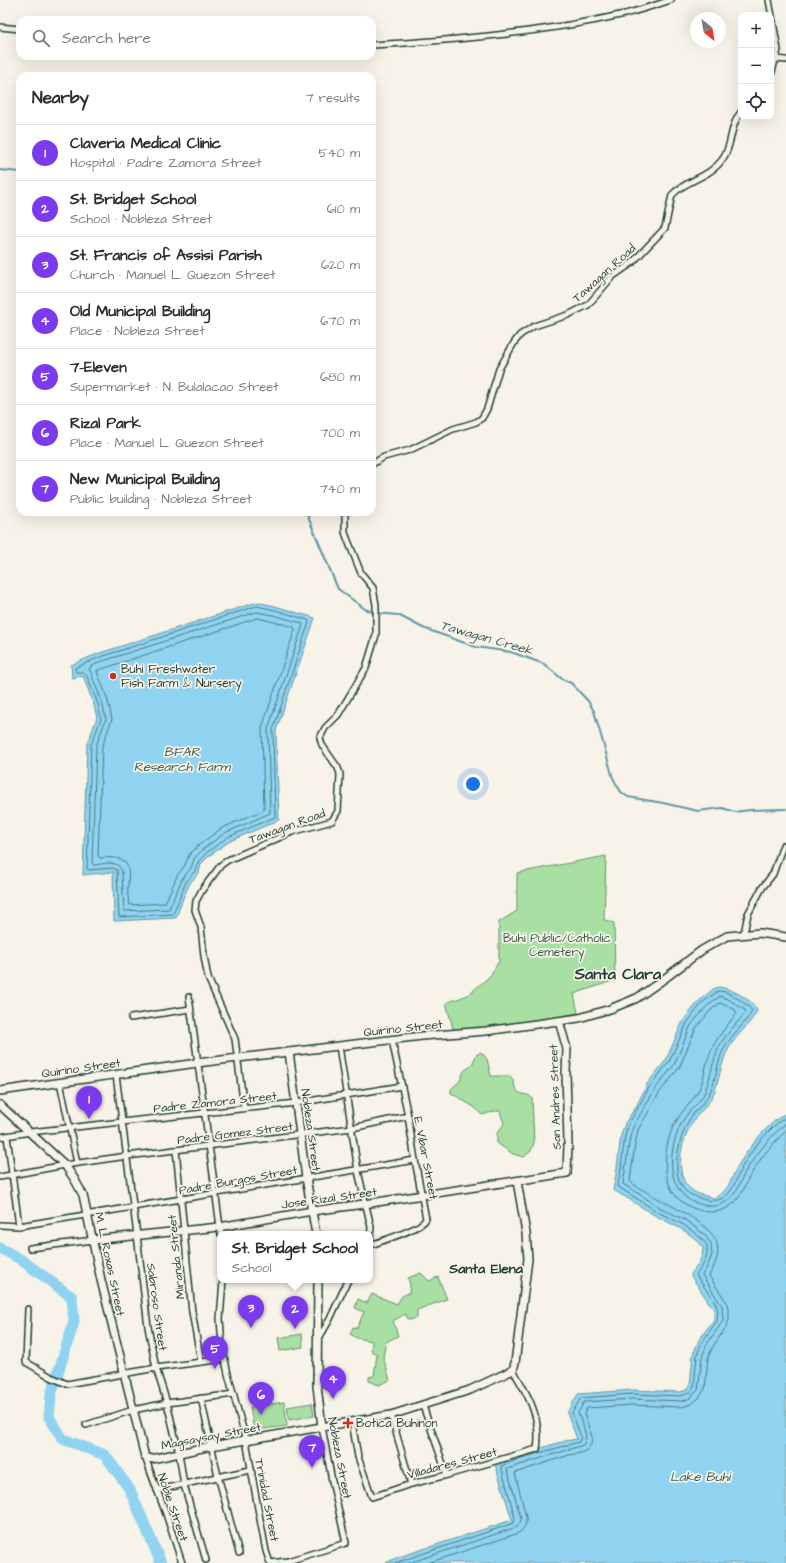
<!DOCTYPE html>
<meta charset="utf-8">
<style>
:root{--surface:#fff;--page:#f2f2f3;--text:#2b2b33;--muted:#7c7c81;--line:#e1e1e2;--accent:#7c3aed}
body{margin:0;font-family:"Architects Daughter",sans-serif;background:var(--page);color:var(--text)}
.controls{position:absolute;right:12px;top:12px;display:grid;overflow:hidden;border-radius:8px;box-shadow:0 4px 16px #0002}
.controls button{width:36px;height:36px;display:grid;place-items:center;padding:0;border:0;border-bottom:1px solid var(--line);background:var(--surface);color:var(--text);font:20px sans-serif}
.compass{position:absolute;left:690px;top:12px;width:36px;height:36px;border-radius:50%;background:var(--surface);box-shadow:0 4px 16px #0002;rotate:149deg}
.you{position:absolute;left:473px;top:784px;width:14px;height:14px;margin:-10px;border:3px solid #fff;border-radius:50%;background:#1a73e8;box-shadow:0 0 0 6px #1a73e833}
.badge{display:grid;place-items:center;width:26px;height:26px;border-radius:50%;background:var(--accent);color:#fff;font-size:13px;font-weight:700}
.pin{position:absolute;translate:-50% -33px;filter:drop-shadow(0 1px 2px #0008)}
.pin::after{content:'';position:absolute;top:21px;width:14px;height:12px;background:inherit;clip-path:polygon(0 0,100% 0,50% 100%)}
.popup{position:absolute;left:217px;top:1231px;width:156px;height:52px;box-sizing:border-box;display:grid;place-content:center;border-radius:8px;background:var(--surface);filter:drop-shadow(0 1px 3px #0005);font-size:13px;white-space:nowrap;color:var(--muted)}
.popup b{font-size:15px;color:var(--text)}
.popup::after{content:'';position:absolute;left:50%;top:100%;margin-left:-8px;border:8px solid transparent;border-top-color:var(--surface)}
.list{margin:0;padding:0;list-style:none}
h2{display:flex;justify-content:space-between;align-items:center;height:52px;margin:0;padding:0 16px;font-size:17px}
h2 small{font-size:13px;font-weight:400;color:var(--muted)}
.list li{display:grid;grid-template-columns:26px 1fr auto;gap:12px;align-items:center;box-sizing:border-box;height:56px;padding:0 16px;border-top:1px solid var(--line)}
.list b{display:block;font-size:15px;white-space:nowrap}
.list p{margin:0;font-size:13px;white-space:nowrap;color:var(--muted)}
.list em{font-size:13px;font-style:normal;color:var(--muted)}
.icon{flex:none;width:22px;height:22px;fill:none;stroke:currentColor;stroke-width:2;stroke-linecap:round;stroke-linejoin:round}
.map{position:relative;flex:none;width:786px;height:1563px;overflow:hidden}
.search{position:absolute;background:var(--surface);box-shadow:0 4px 16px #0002;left:16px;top:16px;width:360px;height:44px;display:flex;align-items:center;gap:10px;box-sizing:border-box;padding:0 14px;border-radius:12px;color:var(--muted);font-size:15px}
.panel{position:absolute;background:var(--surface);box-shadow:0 4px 16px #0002;left:16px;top:72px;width:360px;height:444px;border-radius:12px}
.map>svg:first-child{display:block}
</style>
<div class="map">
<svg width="786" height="1563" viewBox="0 0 786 1563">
<rect width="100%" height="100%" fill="#f7f3e8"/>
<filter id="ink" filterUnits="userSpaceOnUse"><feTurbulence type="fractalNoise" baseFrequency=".025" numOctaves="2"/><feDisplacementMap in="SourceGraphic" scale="8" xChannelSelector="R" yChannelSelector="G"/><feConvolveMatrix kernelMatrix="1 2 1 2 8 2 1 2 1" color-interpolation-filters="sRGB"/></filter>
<g filter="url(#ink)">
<g fill="#a8e0a4" stroke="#648e6c">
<polygon points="606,856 604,920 614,923 615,980 574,994 578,1013 512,1025 454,1032 446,1003 468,995 490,976 499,961 499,922 517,911 517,873"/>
<path d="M481 1052 487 1059 491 1076H510C514 1080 514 1087 517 1091 522 1096 528 1093 532 1098L534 1143 531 1151 524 1157 513 1154 497 1143V1133L504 1124 500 1111H495L482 1115 474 1107 451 1093V1089L460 1081 464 1071 472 1065 476 1055Z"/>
<polygon points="421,1273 429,1281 438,1277 447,1299 417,1310 417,1318 409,1320 405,1314 393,1321 398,1336 386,1342 383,1357 390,1380 379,1385 369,1381 369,1377 374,1376 377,1354 371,1351 372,1341 357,1338 350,1334 353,1327 357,1328 364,1312 355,1308 358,1299 367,1303 372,1294 397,1304 402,1296 409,1293 410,1285 408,1278"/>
<polygon points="302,1334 303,1347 280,1351 278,1338"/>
<polygon points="284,1402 287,1426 254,1430 250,1407"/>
<polygon points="312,1403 314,1416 289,1420 287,1407"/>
</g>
<g fill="#8fd3f0" stroke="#6297a5">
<polygon points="257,602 275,606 315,618 276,731 279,820 230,841 209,856 201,864 199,873 190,883 183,898 176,918 114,921 113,872 83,875 87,744 97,718 94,705 83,676 72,678 71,665 97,654"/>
<path d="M719 987C730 988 754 1000 757 1011 750 1025 736 1035 729 1048 720 1063 720 1082 712 1097 707 1106 699 1113 693 1121 681 1139 672 1177 693 1191 699 1195 707 1196 714 1198 731 1190 730 1178 739 1164 751 1145 767 1124 786 1113V1563H386L396 1558 512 1520 495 1464 520 1454 565 1441 577 1439 567 1413 578 1394 632 1390 681 1392 688 1389 690 1385 693 1354 699 1340 714 1319V1310L691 1276V1274C698 1265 703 1258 703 1247 690 1231 673 1225 656 1216 641 1207 628 1198 613 1190L616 1175 621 1135 625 1123 637 1105 647 1084 666 1060 683 1021 699 1001 713 989Z"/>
</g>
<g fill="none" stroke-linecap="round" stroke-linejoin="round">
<g stroke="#4c797f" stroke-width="1">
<polygon points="257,606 275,610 308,620 309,622 273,730 275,817 228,837 206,853 198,862 195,871 186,882 173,914 119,917 117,870 113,868 89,870 87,869 91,745 101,719 98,704 86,674 83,672 76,672 75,668 98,658"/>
<path d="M257 612 273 615 302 623 303 625 268 729 270 813 225 833 203 849 194 859 191 868 182 879 169 909 124 911 122 872C119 859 104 864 94 865L92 863 96 746 106 719 102 702 89 668 100 662Z"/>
<path d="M258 618 294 627 295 629 262 728 264 810 222 828 199 845 189 855 185 865 177 876 165 903 130 905C121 882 145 854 100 858L98 856 102 747 112 719 108 701 97 671Z"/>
<path d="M395 1563 514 1523 515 1518 501 1466 521 1458 579 1442 581 1437 572 1413 581 1398 632 1394 681 1396 691 1392 694 1386 697 1355 702 1342 717 1321 718 1311 715 1302 696 1275 703 1265 707 1255V1245L701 1238 684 1225 658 1212 617 1186 620 1176 625 1136 628 1125 650 1086 669 1062 687 1023 702 1003 715 993 719 991 726 992 740 1000 749 1007 752 1011C746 1023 733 1033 726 1045 716 1061 717 1081 708 1096 703 1105 694 1111 689 1120 678 1139 666 1186 694 1196 704 1200 713 1203 723 1198 733 1193 737 1176 742 1167 751 1151 769 1127 786 1117"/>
<path d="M409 1563 517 1527 520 1523 521 1518 507 1469 583 1445C590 1436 581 1423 578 1413L584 1402 632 1399 683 1401 690 1398 698 1390 702 1357 707 1344 723 1321 722 1306 702 1275 707 1267 712 1255 711 1244 705 1235 687 1221 661 1208 623 1184 630 1137 633 1127 655 1089 674 1065 691 1025 706 1007 720 996 728 999 745 1010 746 1012C738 1022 728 1032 721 1043 713 1058 711 1076 705 1092 701 1101 691 1108 686 1116 670 1139 663 1181 688 1199 694 1203 707 1207 714 1206 718 1206 722 1204 725 1202 738 1196 741 1177 748 1167 759 1151 771 1136 786 1123"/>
<path d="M428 1563 516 1534C523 1531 527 1525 526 1517L515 1473 569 1455 581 1453 587 1450 591 1444 592 1437 584 1414 587 1408 632 1405 682 1407 691 1404 698 1399 705 1389 708 1358 712 1348 726 1327 729 1320V1309L728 1304 709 1276C714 1266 720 1256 717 1244 713 1224 665 1203 648 1193 642 1189 634 1186 630 1181L635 1145 638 1130 659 1093 679 1068 696 1028 710 1011 720 1003 734 1009 737 1013C726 1027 715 1039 709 1056 705 1067 704 1081 698 1091 692 1103 681 1111 675 1123 662 1147 659 1191 687 1205 701 1213 717 1215 730 1206 742 1199 745 1182 753 1171 762 1156 773 1143 786 1131"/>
</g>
<g stroke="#6297a5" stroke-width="2">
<polyline points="0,170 20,172"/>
<polyline points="306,512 338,589 365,609 375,613 398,615 423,628 476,647 511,652 544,664 562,679 571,683 588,701 594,711 613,778 621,792 628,797 663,803 698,811 722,808 735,812 750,810 786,809"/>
</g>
<polyline stroke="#8fd3f0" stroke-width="11" points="0,1248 20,1259 72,1297 74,1322 51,1395 49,1417 63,1439 105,1455 130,1490 161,1563"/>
<defs>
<g id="minor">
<polyline points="769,0 778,50 771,75"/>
<polyline points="0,27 20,29"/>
<path d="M372 45C457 40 542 33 625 14 640 10 656 5 671 0"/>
<polyline points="776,59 786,60"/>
<path d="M372 464 384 457 410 450 453 429 476 422 482 418 487 409 499 369 514 343 520 335 534 326 568 315 588 305 612 277 632 263 665 228 672 195C685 180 709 178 722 160 733 146 729 126 741 112"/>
<polyline points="744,933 748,914 762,888 773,874 783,845"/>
<polyline points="189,997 221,1234"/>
<polyline points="131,1018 190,1009"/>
<polyline points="339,1046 358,1171 371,1227 370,1241"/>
<polyline points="116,1075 137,1235 148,1327 156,1368 167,1403 179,1453 184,1485 206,1560"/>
<polyline points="60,1082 77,1163"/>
<polyline points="244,1108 235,1039 208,978 204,956 201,927 195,910 196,901 202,890 221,865 228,860 292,832 332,821 338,811 340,774 338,768 322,745 320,738 325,728 338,715 366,668 376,635 376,605 373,588 361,573 347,538 345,532 345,512"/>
<polyline points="7,1136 19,1226"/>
<polyline points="0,1137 30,1132 296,1103 402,1086"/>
<polyline points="176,1150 192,1312 201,1362"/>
<polyline points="0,1177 65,1165 127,1156 352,1128 408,1116"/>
<polyline points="0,1225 19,1226 415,1160"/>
<path d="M370 1245C382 1241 421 1229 426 1219L415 1160 408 1116 392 1040"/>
<polyline points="30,1248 93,1240"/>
<polyline points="223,1280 220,1319 222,1346 228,1374 246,1440 257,1503 266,1551 270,1563 288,1561 346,1543 332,1481 322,1427"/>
<polyline points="28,1309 26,1362 51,1377 67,1384 156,1368 224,1359"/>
<polyline points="318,1340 330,1319 348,1280"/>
<polyline points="201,1398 218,1476 239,1553"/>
<polyline points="423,1406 447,1475"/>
<polyline points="391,1415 411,1484"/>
<path d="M352 1422 358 1457 372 1497 411 1484 447 1475 537 1449C542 1418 528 1395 513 1370"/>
<polyline points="86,1425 133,1410 167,1403 234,1394"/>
<polyline points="145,1457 166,1514 182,1563"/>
<polyline points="157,1490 250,1470"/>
</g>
<g id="tertiary">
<polyline points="289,1052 306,1178 316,1234"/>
<polyline points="0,1105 65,1165 75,1180 83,1195 101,1280 145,1457 152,1459 211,1446 391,1415 470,1390 513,1370 515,1363 528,1259 526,1233 517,1181"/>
<polyline points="93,1240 219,1227 312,1211 364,1204 567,1173 568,1144 566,1072 567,1049 559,1021"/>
<polyline points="318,1280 317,1386 322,1427"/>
</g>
<polyline id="secondary" points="0,1091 197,1063 422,1036 486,1031 579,1018 610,1009 637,998 664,979 702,950 727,936 760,933 786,937"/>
</defs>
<use href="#minor" stroke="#1f3d34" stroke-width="8"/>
<use href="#tertiary" stroke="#1f3d34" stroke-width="10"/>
<use href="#secondary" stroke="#1f3d34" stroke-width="10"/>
<use href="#minor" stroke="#f7f3e8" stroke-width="5"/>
<use href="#tertiary" stroke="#f7f3e8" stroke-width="7"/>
<use href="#secondary" stroke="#f7f3e8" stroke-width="7"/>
</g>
</g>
<g fill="#c8321e" stroke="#f7f3e8" stroke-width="1.5">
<circle cx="113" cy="676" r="4"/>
<path d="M346 1417h4v4h4v4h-4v4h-4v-4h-4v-4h4z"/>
</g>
<g text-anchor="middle" stroke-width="3.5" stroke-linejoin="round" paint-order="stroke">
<g font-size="12" fill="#1f3d34" stroke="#f7f3e8">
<text transform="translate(604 273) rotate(-42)" y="4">Tawagan Road</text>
<text transform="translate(287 826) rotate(-20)" y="4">Tawagan Road</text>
<text transform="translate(403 1028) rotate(-6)" y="4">Quirino Street</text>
<text transform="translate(81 1068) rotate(-8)" y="4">Quirino Street</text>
<text transform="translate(555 1097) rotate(-92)" y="4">San Andres Street</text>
<text transform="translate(215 1102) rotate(-6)" y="4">Padre Zamora Street</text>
<text transform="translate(311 1130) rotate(82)" y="4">Nobleza Street</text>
<text transform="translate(235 1133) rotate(-7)" y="4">Padre Gomez Street</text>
<text transform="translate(426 1158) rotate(79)" y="4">E. Vibar Street</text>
<text transform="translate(238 1180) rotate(-10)" y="4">Padre Burgos Street</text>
<text transform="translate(329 1198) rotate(-8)" y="4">Jose Rizal Street</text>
<text transform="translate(176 1257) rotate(-96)" y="4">Miranda Street</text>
<text transform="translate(110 1264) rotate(78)" y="4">M. L. Roxas Street</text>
<text transform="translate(157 1307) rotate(82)" y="4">Sabroso Street</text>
<text transform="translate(211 1436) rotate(-11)" y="4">Magsaysay Street</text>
<text transform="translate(340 1458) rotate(79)" y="4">Nobleza Street</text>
<text transform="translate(452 1463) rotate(-15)" y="4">Villadares Street</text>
<text transform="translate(267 1500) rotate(79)" y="4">Trinidad Street</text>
<text transform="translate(173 1507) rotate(71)" y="4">Noble Street</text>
</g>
<g font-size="12" fill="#1f3d34" stroke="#f7f3e8" text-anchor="start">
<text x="121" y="673">Buhi Freshwater<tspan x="121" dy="14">Fish Farm &amp; Nursery</tspan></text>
<text x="356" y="1427">Botica Buhinon</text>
</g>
<g font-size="12" fill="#3a5e4a" stroke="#f7f3e8">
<text x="557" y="942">Buhi Public/Catholic<tspan x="557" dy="14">Cemetery</tspan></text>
</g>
<g font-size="13" font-style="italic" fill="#355b5a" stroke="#f7f3e8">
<text transform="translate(487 637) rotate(16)" y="5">Tawagan Creek</text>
<text x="182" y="756">BFAR<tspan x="182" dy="15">Research Farm</tspan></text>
<text x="700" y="1481">Lake Buhi</text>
</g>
<g font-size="14" font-weight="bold" fill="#1f3d34" stroke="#f7f3e8">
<text x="486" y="1273">Santa Elena</text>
</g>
<g font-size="16" font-weight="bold" fill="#1f3d34" stroke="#f7f3e8">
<text x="618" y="979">Santa Clara</text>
</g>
</g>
</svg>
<div class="controls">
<button>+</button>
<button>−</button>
<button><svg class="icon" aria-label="locate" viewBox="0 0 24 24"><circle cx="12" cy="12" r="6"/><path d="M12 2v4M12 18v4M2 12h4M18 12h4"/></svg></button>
</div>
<svg class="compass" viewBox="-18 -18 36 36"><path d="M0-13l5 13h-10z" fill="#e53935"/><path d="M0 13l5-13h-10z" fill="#7c7c81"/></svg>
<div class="you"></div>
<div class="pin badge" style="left:89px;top:1119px">1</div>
<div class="pin badge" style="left:295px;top:1329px">2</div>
<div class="popup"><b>St. Bridget School</b>School</div>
<div class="pin badge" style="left:251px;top:1328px">3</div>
<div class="pin badge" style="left:333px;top:1399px">4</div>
<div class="pin badge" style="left:215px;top:1369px">5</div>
<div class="pin badge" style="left:261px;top:1415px">6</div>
<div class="pin badge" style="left:312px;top:1468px">7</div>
<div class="search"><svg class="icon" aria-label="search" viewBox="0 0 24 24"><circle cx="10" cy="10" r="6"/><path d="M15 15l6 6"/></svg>Search here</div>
<section class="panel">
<h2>Nearby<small>7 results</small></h2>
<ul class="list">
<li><span class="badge">1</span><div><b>Claveria Medical Clinic</b><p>Hospital · Padre Zamora Street</p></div><em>540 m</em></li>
<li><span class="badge">2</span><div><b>St. Bridget School</b><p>School · Nobleza Street</p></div><em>610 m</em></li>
<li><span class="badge">3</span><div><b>St. Francis of Assisi Parish</b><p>Church · Manuel L. Quezon Street</p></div><em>620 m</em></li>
<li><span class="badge">4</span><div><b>Old Municipal Building</b><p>Place · Nobleza Street</p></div><em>670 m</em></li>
<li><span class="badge">5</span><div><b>7-Eleven</b><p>Supermarket · N. Bulalacao Street</p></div><em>680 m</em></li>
<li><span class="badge">6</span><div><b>Rizal Park</b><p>Place · Manuel L. Quezon Street</p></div><em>700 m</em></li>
<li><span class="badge">7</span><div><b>New Municipal Building</b><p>Public building · Nobleza Street</p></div><em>740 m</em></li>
</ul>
</section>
</div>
